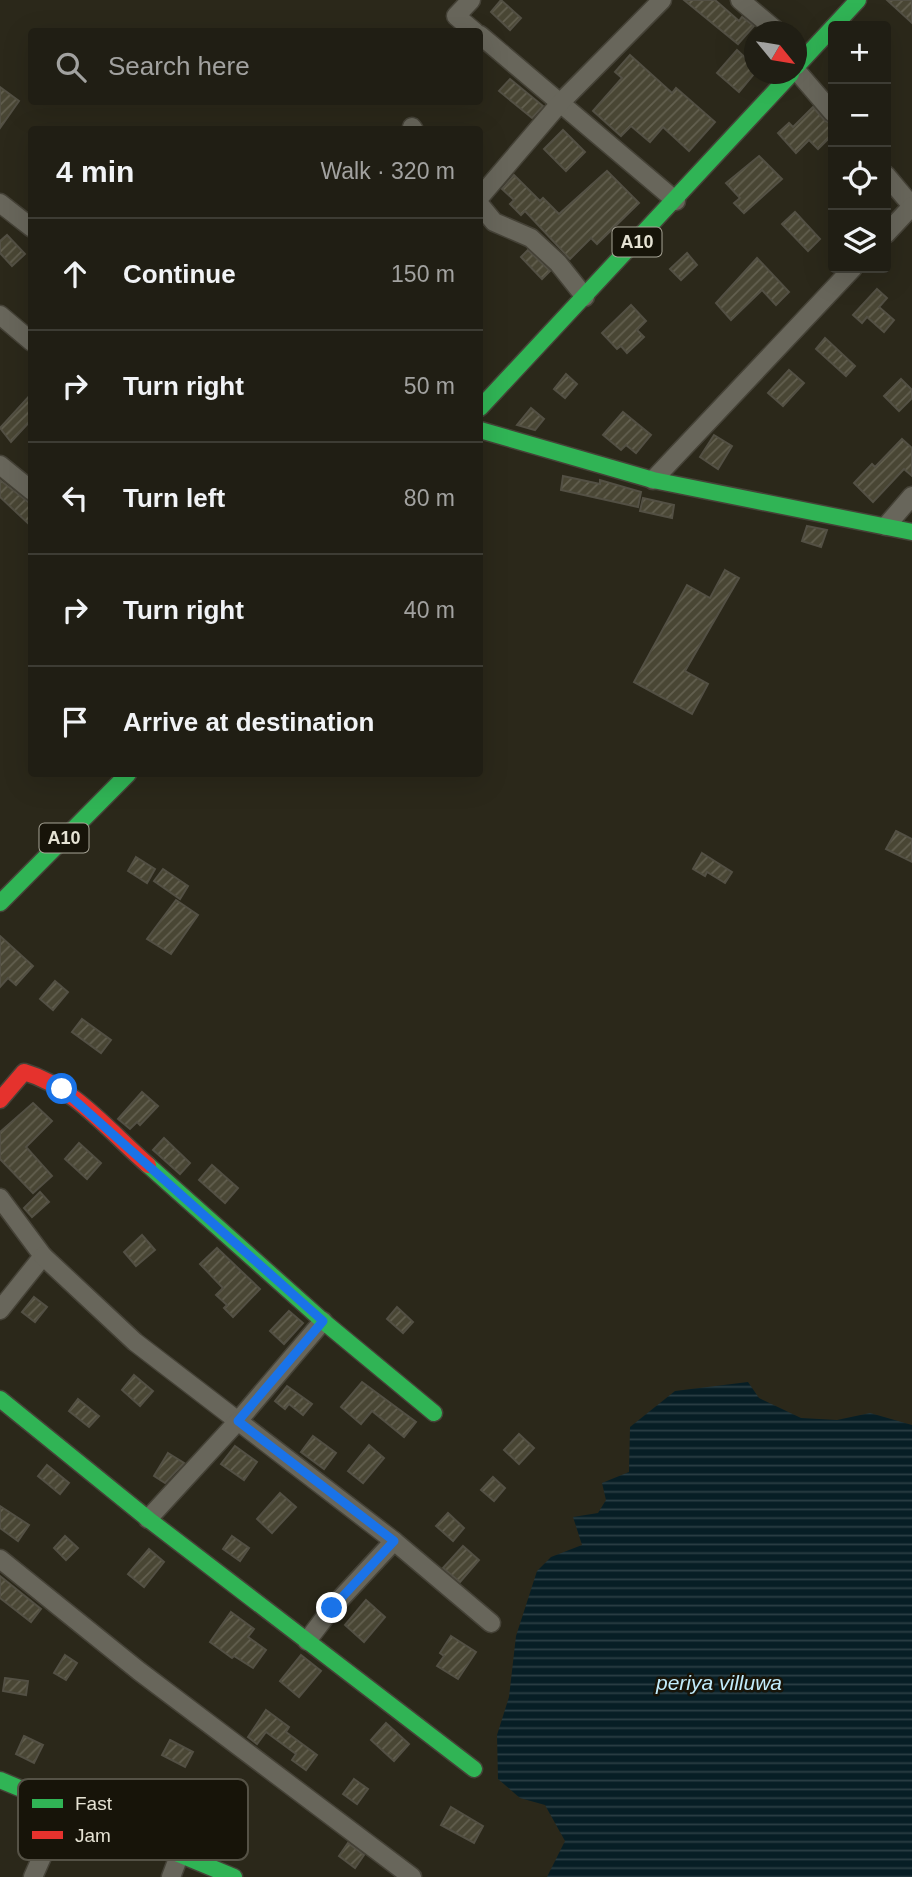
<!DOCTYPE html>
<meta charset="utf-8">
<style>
:root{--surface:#201e14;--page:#28271d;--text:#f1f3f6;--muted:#a2a2a0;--line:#3d3c34}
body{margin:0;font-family:Helvetica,sans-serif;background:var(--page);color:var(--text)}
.controls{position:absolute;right:21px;top:21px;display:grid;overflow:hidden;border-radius:7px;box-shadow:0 7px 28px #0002}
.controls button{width:63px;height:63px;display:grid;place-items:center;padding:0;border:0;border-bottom:2px solid var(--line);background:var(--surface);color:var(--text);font:35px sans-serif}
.compass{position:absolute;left:744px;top:21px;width:63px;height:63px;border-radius:50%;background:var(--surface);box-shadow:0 7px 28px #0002;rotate:120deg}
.stop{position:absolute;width:21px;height:21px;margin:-16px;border:5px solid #1a73e8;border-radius:50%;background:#fff}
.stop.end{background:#1a73e8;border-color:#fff;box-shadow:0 2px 7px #0008}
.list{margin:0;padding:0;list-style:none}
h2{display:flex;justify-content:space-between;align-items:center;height:91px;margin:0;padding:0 28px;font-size:30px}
h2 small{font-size:23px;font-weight:400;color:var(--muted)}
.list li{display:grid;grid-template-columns:46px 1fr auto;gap:21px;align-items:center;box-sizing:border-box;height:112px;padding:0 28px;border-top:2px solid var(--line)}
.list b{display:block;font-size:26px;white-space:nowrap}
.list em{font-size:23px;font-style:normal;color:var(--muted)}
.icon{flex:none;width:38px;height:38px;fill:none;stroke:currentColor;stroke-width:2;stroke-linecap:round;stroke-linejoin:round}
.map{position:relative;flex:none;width:912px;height:1877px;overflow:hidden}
.search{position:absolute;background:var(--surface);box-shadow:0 7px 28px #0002;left:28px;top:28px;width:455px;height:77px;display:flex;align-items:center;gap:18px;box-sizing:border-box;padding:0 24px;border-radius:7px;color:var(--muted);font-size:26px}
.panel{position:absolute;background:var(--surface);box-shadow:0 7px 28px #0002;left:28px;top:126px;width:455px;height:651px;border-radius:7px}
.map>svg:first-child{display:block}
</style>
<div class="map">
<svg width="912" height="1877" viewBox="0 0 912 1877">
<defs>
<pattern id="water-rules" width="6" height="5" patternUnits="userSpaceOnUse" patternTransform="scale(1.75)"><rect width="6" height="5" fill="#071e25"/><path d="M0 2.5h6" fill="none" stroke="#2b3e44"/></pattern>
<pattern id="building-hatch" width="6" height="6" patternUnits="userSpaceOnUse" patternTransform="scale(1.75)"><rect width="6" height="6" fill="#494634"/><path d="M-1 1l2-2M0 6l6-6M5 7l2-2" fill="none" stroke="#636050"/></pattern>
</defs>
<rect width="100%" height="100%" fill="#2b281a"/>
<polygon fill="url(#water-rules)" points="748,1382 759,1398 801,1418 837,1420 870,1413 912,1425 912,1877 547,1877 565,1841 545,1805 520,1798 498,1779 497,1735 509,1697 516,1636 537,1571 551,1557 582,1545 573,1517 598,1513 606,1500 602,1483 629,1472 630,1427 675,1391"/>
<g fill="url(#building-hatch)" stroke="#535044" stroke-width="2">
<polygon points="501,0 521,18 510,30 491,12"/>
<polygon points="684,0 715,0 739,21 742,17 754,26 738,44"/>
<polygon points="887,0 912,0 912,23"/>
<polygon points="737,50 754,66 754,74 739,92 717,73"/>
<polygon points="630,55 672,93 676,88 715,122 689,151 663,127 650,142 631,126 621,136 593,111 622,78 615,72"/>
<polygon points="510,79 543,106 532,118 499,91"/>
<polygon points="0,87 19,101 0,128"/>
<polygon points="813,107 825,121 833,124 833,134 818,149 809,140 796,153 778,133 789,123 793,127"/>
<polygon points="563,130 585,152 566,171 544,149"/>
<polygon points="759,156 782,179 744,213 734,203 740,198 726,183"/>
<polygon points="607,171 639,203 597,244 591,238 570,259 525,211 521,215 510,204 514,200 502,189 514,175 540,201 543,198 559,214"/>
<polygon points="795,212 820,239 808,251 782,224"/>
<polygon points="7,235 25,254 12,266 0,253 0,241"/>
<polygon points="528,250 550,271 542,279 521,257"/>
<polygon points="687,253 697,265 681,280 670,269"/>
<polygon points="757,258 789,292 776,305 762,290 731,320 716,303"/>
<polygon points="877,289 887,298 879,307 894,320 884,332 867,317 862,323 853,315"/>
<polygon points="631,305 646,321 637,330 644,337 627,353 621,346 617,349 602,333"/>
<polygon points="825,338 855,366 846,376 816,349"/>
<polygon points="789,370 804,383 783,406 768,393"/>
<polygon points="566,374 577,384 565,398 554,389"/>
<polygon points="901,379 912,390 912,398 899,411 884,396"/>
<polygon points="32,393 32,419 11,442 0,428"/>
<polygon points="531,408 544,419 535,430 517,425"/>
<polygon points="623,412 651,435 636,453 626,445 621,450 603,435"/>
<polygon points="714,435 732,446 718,469 700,457"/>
<polygon points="902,439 912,448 912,476 904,469 873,502 854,483 872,464 875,467"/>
<polygon points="563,476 600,484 600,480 641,492 638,507 561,490"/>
<polygon points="0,480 32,505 32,527 0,497"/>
<polygon points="643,498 674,505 672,518 640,511"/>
<polygon points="807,526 827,530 821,547 802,541"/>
<polygon points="725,570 739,578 685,671 708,684 692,714 634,682 687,585 710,598"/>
<polygon points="896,831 912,839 912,862 886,849"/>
<polygon points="702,853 732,872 725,883 707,872 705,876 693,869"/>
<polygon points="136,857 155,869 147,883 128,871"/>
<polygon points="163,869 188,886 180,899 154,881"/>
<polygon points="176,900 198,915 171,954 147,939"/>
<polygon points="0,936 33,966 16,985 8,978 0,987"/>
<polygon points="55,981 68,992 53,1010 40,999"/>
<polygon points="82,1019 111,1040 101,1053 72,1032"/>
<polygon points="142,1092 158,1106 140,1125 137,1122 130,1129 118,1119"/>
<polygon points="33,1103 52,1121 26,1147 52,1176 33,1193 0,1159 0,1132"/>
<polygon points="164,1138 190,1163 180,1174 153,1150"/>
<polygon points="79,1143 101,1163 87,1179 65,1159"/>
<polygon points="212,1165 238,1188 225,1203 199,1180"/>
<polygon points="40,1192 49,1202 32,1217 24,1208"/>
<polygon points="142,1235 155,1250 136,1266 124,1252"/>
<polygon points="217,1248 260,1289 233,1317 224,1308 227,1305 216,1295 223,1288 200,1264"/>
<polygon points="34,1297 47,1307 35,1322 22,1312"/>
<polygon points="397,1307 413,1322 403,1333 387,1319"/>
<polygon points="289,1311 303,1323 284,1344 270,1331"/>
<polygon points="134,1375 153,1391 140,1406 122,1390"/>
<polygon points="362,1382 416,1422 404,1437 372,1411 361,1424 341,1407"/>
<polygon points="287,1386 312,1404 303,1415 289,1404 285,1409 275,1401"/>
<polygon points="78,1399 99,1416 89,1427 69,1411"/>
<polygon points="519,1434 534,1448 519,1464 504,1450"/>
<polygon points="313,1436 336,1453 324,1469 301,1452"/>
<polygon points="369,1445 384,1458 363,1483 348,1471"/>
<polygon points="235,1446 257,1462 244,1480 221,1464"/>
<polygon points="168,1453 184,1463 165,1483 154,1476"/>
<polygon points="47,1465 69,1483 60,1494 38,1476"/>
<polygon points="493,1477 505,1488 494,1501 481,1490"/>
<polygon points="280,1493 296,1507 272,1533 257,1519"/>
<polygon points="0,1506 29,1525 18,1541 0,1528"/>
<polygon points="448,1513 464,1528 453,1541 436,1526"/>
<polygon points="65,1536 78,1548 66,1560 54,1548"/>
<polygon points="232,1536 249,1548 240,1561 223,1549"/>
<polygon points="463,1546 479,1560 460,1582 443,1568"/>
<polygon points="149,1549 164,1562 144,1587 128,1574"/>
<polygon points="0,1576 41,1609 31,1622 0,1598"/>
<polygon points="366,1600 385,1617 364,1642 345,1625"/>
<polygon points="231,1612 254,1629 248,1637 266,1650 253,1668 234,1656 232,1658 210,1642"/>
<polygon points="451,1636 476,1652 458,1679 437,1666 444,1656 440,1653"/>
<polygon points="65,1655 77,1663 66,1680 54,1673"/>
<polygon points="301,1655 321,1671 299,1697 280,1681"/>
<polygon points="5,1678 28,1681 26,1695 3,1691"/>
<polygon points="266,1710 289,1727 286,1732 317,1755 306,1770 292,1760 296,1754 266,1732 257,1744 248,1737"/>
<polygon points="386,1723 409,1744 394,1761 371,1740"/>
<polygon points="24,1736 43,1745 34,1763 16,1754"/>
<polygon points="170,1740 193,1752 185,1767 162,1755"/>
<polygon points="354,1779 368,1789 357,1804 343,1794"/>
<polygon points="451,1807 483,1826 474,1843 441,1825"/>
<polygon points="348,1843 364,1855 355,1868 339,1856"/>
</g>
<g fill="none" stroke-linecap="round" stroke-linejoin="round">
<defs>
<g id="street">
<polyline points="471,0 456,16 475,32"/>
<polyline points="740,0 778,32"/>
<polyline points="480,35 676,201"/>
<polyline points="796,70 833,113"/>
<polyline points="412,127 414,130"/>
<polyline points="886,175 912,206"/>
<polyline points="480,197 561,102 662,0"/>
<polyline points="0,203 32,228"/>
<polyline points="480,205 494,222 531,238 558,263 585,297"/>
<polyline points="886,234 912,206"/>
<polyline points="0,315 32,342"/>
<polyline points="0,465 32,491"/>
<polyline points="653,480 853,268"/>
<polyline points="886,526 912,496"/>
<polyline points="0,1198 43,1256 0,1310"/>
<polyline points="43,1256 135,1342 238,1421 323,1321"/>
<polyline points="148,1519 238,1421 394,1541"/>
<polyline points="0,1559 139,1671 412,1877"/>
<polyline points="307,1641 332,1608 394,1541 491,1623"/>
<polyline points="33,1877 64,1807"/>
<polyline points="171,1877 179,1856"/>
</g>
<g id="fast">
<polyline points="834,26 858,0"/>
<polyline points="796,67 833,27"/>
<polyline points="480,408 791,74"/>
<polyline points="480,430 653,480 912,532"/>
<polyline points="0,903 128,774"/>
<polyline points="148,1165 323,1321 434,1413"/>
<polyline points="0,1399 148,1519 474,1769"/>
<polyline points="0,1780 234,1877"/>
</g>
<path id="jam" d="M0 1100 24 1072C73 1086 110 1132 148 1165"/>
</defs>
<use href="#street" stroke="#454237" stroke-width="21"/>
<use href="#fast" stroke="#454237" stroke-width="19"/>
<use href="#jam" stroke="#454237" stroke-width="19"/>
<use href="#street" stroke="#68665b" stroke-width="18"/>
<use href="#fast" stroke="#30b455" stroke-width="16"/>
<use href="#jam" stroke="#e5322d" stroke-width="16"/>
</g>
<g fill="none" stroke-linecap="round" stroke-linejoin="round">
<polyline stroke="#1a73e8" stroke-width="9" points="62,1089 323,1321 238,1421 394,1541 332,1608"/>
</g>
<g text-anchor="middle" stroke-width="5" stroke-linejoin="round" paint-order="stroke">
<g fill="#171409" stroke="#a7a496" stroke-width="2">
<rect x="612.5" y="227.5" width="49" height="29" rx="5"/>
<rect x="39.5" y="823.5" width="49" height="29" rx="5"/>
</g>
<g font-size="18" font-weight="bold" fill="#e5e2d3">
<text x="637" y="248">A10</text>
<text x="64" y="844">A10</text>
</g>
<g font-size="21" font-style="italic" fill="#c1ebfb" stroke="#171409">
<text x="719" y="1690">periya villuwa</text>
</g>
</g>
<rect x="18" y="1779" width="230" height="81" rx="10" fill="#171409" stroke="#555246" stroke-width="2"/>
<rect x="32" y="1799" width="31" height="9" fill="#30b455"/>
<rect x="32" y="1831" width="31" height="8" fill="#e5322d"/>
<g font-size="19" fill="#e5e2d3">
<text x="75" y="1810">Fast</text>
<text x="75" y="1842">Jam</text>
</g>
</svg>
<div class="controls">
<button>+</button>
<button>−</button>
<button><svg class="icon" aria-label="locate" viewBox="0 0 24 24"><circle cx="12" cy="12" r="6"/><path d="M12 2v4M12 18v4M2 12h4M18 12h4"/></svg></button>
<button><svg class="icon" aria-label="layers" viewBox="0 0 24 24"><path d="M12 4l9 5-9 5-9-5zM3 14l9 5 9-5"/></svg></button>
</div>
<svg class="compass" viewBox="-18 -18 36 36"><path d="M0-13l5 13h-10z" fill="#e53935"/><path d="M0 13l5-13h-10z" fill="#a2a2a0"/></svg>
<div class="stop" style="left:62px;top:1089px"></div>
<div class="stop end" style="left:332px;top:1608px"></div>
<div class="search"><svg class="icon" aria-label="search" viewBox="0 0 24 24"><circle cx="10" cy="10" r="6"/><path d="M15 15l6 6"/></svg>Search here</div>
<section class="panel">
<h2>4 min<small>Walk · 320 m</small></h2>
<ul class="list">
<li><svg class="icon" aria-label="ahead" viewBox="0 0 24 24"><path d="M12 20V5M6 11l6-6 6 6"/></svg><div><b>Continue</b></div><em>150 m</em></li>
<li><svg class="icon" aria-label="right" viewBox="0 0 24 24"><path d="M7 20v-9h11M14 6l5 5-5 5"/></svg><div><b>Turn right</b></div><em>50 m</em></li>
<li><svg class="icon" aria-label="left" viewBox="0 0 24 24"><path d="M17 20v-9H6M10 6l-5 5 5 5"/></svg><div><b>Turn left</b></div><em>80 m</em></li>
<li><svg class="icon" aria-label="right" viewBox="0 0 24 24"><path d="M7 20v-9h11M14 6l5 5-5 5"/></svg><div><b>Turn right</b></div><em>40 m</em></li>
<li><svg class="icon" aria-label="arrive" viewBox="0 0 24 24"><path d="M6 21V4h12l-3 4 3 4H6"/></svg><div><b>Arrive at destination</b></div></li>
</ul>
</section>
</div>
